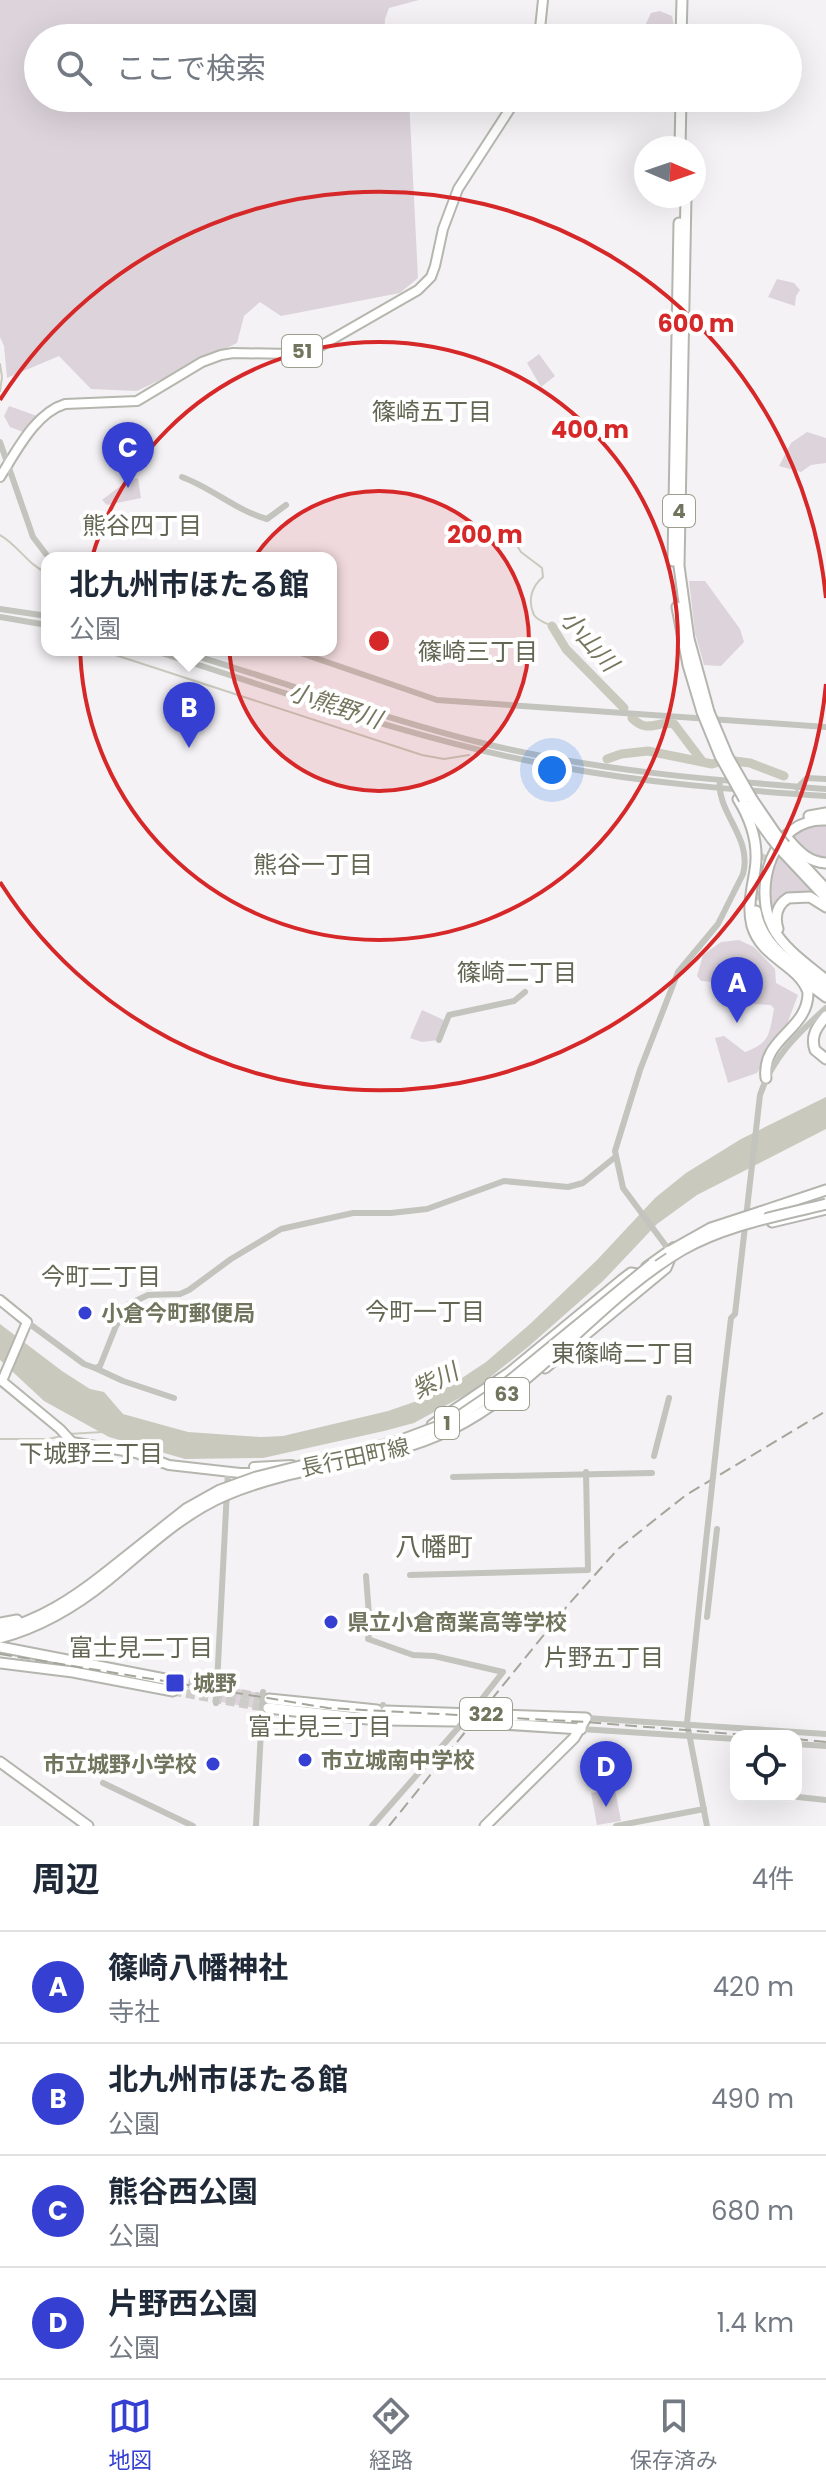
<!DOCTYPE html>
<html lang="ja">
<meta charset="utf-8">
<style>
:root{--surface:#fff;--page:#f2f2f3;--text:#1f2937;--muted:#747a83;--line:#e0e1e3;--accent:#353fd2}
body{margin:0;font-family:Poppins,"Noto Sans JP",sans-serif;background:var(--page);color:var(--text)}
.controls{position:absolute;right:24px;bottom:24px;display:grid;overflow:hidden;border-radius:16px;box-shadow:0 8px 32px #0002}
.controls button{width:72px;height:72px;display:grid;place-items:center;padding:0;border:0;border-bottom:2px solid var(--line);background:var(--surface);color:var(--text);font:40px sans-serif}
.compass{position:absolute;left:634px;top:136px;width:72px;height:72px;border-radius:50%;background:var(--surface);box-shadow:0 8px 32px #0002;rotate:92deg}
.you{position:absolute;left:552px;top:770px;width:28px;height:28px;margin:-20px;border:6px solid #fff;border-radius:50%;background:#1a73e8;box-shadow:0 0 0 12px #1a73e833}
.badge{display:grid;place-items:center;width:52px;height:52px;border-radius:50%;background:var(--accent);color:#fff;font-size:26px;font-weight:700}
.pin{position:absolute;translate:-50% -66px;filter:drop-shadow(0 2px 4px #0008)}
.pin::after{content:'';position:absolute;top:42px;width:28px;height:24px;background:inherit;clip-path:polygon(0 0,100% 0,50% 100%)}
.popup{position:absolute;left:41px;top:552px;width:296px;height:104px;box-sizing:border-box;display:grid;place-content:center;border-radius:16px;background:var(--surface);filter:drop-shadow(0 2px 6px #0005);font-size:26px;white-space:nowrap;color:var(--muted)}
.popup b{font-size:30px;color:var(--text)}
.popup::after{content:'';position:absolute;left:50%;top:100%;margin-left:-16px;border:16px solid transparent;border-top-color:var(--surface)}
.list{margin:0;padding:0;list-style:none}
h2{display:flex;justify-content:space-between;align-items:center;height:104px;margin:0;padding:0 32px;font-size:34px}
h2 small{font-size:26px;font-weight:400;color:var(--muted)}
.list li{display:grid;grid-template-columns:52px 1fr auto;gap:24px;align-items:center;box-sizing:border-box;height:112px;padding:0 32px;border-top:2px solid var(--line)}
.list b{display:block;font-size:30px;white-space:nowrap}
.list p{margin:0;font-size:26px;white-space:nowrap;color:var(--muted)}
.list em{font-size:26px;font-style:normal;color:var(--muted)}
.icon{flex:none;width:44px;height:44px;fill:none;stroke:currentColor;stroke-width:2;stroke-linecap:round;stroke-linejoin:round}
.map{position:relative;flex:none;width:826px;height:1826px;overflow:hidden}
.search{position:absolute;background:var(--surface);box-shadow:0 8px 32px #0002;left:24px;right:24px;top:24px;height:88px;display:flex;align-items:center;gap:20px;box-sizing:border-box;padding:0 28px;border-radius:44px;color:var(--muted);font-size:30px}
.sheet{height:552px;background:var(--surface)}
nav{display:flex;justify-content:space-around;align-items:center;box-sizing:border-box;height:112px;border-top:2px solid var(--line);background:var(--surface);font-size:22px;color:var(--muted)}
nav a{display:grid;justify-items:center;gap:4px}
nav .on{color:var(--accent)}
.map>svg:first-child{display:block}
</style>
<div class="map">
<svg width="826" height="1826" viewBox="0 0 826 1826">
<rect width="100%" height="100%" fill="#f4f2f5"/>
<g fill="#dcd4da">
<polygon points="0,0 419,0 389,8 385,19 384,38 38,38 38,98 409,98 418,278 400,293 281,316 260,302 244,316 237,343 137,391 91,389 59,356 7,378 4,346 0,337"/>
<polygon points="660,11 672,16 676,38 639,38 651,13"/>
<polygon points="777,279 794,283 800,290 796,296 795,306 768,297"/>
<polygon points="539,354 555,376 541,387 527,363"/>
<polygon points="9,406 37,416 23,432 10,427 4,416"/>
<polygon points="807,432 826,438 826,463 811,465 801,472 779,466 791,443"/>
<polygon points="138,478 141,498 107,505 102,500 127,481"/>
<polygon points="689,581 705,581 740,629 744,642 721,666 704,665 695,633"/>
<polygon points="826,824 826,858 810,854 791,837 808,825"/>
<path d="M776 851 818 896 817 898C789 885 791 899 771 911L770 877Z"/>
<path d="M739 940 754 947 775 969 776 983 798 995 786 1027 757 1073 728 1083 715 1038 724 1036 745 1052C771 1043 769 1033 774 1009L771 1005 753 1004 738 984 701 981 697 976 703 955 721 942Z"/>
<polygon points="422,1010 446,1021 439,1040 422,1042 410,1038"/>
<polygon points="223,1686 258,1693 259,1704 254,1708 221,1702 219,1689"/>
<polygon points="615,1789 621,1821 597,1825 591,1793"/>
</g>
<polygon fill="#cac9bd" points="826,1097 826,1129 697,1195 657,1224 603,1281 528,1347 474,1390 414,1423 384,1431 263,1458 185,1459 109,1437 44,1401 0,1360 0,1324 62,1371 90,1389 104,1392 123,1414 188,1432 261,1437 283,1436 388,1411 420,1400 450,1386 486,1362 530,1324 597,1260 655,1198 686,1173 741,1139"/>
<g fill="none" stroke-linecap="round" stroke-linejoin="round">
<g stroke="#cac9bd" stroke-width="2">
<polyline points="0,364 2,377 0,391"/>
<path d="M0 535C18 545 28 565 47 573"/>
<path d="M491 541 516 544 521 552 542 568 543 577C532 586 527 600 534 615 538 621 546 623 552 626"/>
<polyline points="100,650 422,755 444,759 469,755"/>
<polyline points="69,1434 102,1432"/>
<polyline points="0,1439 48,1439 62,1436"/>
</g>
<g stroke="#cac9bd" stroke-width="9">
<polyline points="552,626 566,649 624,708"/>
<path d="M632 718C648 734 655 721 674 724L702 761"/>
<polyline points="607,759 621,754 648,751 712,764 727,760 750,763 784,776"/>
</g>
<g stroke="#cdccc8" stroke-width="9" stroke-dasharray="9 4.5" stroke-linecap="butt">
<polyline points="755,900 758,873 766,855"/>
<polyline points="175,1681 269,1699"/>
<polyline points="173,1691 268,1708"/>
</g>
<defs>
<g id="major">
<polyline points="539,38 543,0"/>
<path d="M0 477C16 452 35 413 65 404L137 401 202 362 221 355 233 353 291 354 317 348 418 290 431 277 435 266 443 229 458 189 517 98"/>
<polyline points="646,1267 674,1247"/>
<polyline points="0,1300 27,1322 2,1381 60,1429 72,1442 136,1453 169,1465 240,1473 264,1473"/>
<polyline points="254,1467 292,1465"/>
</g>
<g id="highway">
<polyline points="681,38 682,0"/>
<polyline points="680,148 681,98"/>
<polyline points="686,196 679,566 689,639 709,712"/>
<polyline points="673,561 679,223"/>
<polyline points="677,607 688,665 702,712"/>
<path d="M738 799C751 820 759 845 755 870 752 889 747 907 752 926 762 959 798 964 808 992 809 1030 761 1038 766 1078"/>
<polyline points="752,799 776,834"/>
<polyline points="748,806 772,839"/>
<polyline points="809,816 826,813"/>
<path d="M826 820C773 817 752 888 773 928 784 949 808 965 826 980"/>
<path d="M789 840C799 852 809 862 826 863"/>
<polyline points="785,845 826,889"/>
<polyline points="780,849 826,898"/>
<path d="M756 911C761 942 787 960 811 978"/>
<path d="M778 929C774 916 777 905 788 898L810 897 826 907"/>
<polyline points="808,972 826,989"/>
<polyline points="806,982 826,997"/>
<path d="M826 1016C817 1027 810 1036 815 1050L826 1059"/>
<polyline points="760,1212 826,1190"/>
<polyline points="772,1222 826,1209"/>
<polyline points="545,1368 666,1268 669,1261"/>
<polyline points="432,1425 509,1373 623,1279 631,1273 637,1274"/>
<polyline points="0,1623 17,1620"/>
<path d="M0 1630C40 1620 72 1599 104 1574"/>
<path d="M0 1638C41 1627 75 1607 108 1580"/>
<polyline points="0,1647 175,1681"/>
<polyline points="0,1663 73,1672 173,1691"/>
<polyline points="269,1699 377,1710"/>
<polyline points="268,1708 377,1720"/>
<polyline points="386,1711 586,1718 574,1738 485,1826"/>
<polyline points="386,1720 455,1721 581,1729"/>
<polyline points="0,1762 88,1826"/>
</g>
</defs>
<use href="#major" stroke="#b5b6ae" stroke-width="12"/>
<use href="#highway" stroke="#b4b5ae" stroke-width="13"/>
<g stroke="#c3c4bd" stroke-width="6">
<polyline points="0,442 33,537 49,558"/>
<path d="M182 477C212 488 237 511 267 519L286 505"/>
<polyline points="0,609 47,616"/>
<polyline points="0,617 47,625"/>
<path d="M152 650C285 692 417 741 555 766 645 783 735 790 826 796"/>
<path d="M177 650C281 681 384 719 490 745 600 771 713 780 826 789"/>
<polyline points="292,650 437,700 826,727"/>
<polyline points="797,788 807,778 826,779"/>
<polyline points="439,1040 449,1015 514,1001 525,992"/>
<path d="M669 1250 623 1188 615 1151 640 1070 678 972 718 924 743 874C753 837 716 813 720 780"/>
<polyline points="27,1322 84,1364 95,1368 100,1366 116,1326 129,1304 148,1295 180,1294 189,1290 231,1259 281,1229 353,1213 391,1213 427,1209 504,1181 568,1187 583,1183 614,1158"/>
<polyline points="95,1368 123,1381 174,1398"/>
<path d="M721 1403 731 1318 735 1314 760 1095C773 1057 796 1035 826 1008"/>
<polyline points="654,1456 669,1398"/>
<polyline points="453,1477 652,1473"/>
<polyline points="706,1541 687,1723 707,1826"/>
<polyline points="410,1575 588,1570 586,1472"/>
<polyline points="366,1576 370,1628 368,1639 413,1655 434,1656 503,1672 474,1709"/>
<polyline points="707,1617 717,1529"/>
<polyline points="216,1703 228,1471"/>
<polyline points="586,1718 826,1734"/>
<polyline points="382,1725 383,1705"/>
<polyline points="581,1729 736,1739"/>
<polyline points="796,1744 826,1746"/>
<polyline points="103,1783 193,1826"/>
<polyline points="798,1797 826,1800"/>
<polyline points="256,1826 263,1692"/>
<polyline points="372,1826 458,1728"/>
<polyline points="616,1826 704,1809"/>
</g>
<use href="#major" stroke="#fff" stroke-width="8"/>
<use href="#highway" stroke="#fff" stroke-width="9"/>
<g stroke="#a5a69b" stroke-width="2" stroke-dasharray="12 6" stroke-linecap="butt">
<polyline points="0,1654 328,1708 586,1722 758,1736"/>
<polyline points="796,1739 826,1742"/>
<polyline points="389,1826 568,1605 618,1549 686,1495 826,1411"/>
</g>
<defs>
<g id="highway-bridge">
<polyline points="702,712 720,756 744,799"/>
<polyline points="709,712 728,757 752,799"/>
<polyline points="776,834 785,845"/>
<polyline points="772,839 780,849"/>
<polyline points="670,1251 711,1228 760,1212"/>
<polyline points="104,1574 186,1509 220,1490 256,1477 396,1442 452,1421 502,1387 652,1264"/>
<path d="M108 1580C145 1550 181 1514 226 1495 298 1464 381 1464 452 1429 538 1386 599 1299 682 1250 726 1225 778 1216 826 1204"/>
</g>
</defs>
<use href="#highway-bridge" stroke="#b4b5ae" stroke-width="13" stroke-linecap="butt"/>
<g stroke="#c3c4bd" stroke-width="6">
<polyline points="706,1541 721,1403"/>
<polyline points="458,1728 474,1709"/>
</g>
<use href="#highway-bridge" stroke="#fff" stroke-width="9"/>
</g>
<circle cx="379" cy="641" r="150" fill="#d62828" fill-opacity=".12"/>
<g fill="none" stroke="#d62828" stroke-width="4">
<circle cx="379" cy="641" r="150"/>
<circle cx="379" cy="641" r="299"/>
<path d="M826 684A449 449 0 0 1 0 882M0 400A449 449 0 0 1 826 598"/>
</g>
<g fill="#353fd2" stroke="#fff" stroke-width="3">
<circle cx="85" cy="1313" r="8"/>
<circle cx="331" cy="1622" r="8"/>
<rect x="165" y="1673" width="20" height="20" rx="4"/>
<circle cx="305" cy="1760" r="8"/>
<circle cx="213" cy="1764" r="8"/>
</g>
<g text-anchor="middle" stroke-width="8" stroke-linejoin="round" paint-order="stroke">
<g fill="#fff" stroke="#9c9e8e" stroke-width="2">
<rect x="282" y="335" width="40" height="32" rx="6"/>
<rect x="663" y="495" width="32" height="32" rx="6"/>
<rect x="485" y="1378" width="44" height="32" rx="6"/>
<rect x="435" y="1407" width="24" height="32" rx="6"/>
<rect x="460" y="1698" width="52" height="32" rx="6"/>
</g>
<g font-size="20" font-weight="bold" fill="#72755e">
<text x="302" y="358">51</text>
<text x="679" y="518">4</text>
<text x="507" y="1401">63</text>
<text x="447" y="1430">1</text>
<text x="486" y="1721">322</text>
</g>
<g font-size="22" font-weight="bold" fill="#72755e" stroke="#fff" text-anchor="start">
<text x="101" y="1321">小倉今町郵便局</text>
<text x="347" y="1630">県立小倉商業高等学校</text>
<text x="193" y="1691">城野</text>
<text x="321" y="1768">市立城南中学校</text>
<text x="197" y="1772" text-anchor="end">市立城野小学校</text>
</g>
<g font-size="22" fill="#72755e" stroke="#fff">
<text transform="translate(355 1457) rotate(-12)" y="8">長行田町線</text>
</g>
<g font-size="24" fill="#646654" stroke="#fff">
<text x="432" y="420">篠崎五丁目</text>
<text x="142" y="534">熊谷四丁目</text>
<text x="478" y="660">篠崎三丁目</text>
<text x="313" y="873">熊谷一丁目</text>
<text x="517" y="981">篠崎二丁目</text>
<text x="101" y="1285">今町二丁目</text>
<text x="425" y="1320">今町一丁目</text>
<text x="623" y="1362">東篠崎二丁目</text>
<text x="91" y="1462">下城野三丁目</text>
<text x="141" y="1656">富士見二丁目</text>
<text x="604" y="1666">片野五丁目</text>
<text x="320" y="1735">富士見三丁目</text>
</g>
<g font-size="24" font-style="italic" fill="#76765e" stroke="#fff">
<text transform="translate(589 641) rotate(48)" y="8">小山川</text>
<text transform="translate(335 706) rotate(18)" y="8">小熊野川</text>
<text transform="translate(435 1381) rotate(-27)" y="8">紫川</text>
</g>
<g font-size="26" fill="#646654" stroke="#fff">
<text x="434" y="1556">八幡町</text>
</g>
</g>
<circle cx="379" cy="641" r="12" fill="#d62828" stroke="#fff" stroke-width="4"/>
<g font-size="24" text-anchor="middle" font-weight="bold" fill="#d62828" stroke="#fff" stroke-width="8" stroke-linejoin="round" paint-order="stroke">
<text x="696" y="332">600 m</text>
<text x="590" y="438">400 m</text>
<text x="485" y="543">200 m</text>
</g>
</svg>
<div class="controls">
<button><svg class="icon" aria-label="locate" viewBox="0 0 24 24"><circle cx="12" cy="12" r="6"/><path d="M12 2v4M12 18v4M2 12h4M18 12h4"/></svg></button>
</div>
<svg class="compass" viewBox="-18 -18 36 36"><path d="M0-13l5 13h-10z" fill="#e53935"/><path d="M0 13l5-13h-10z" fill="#747a83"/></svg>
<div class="you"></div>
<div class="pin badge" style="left:737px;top:1023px">A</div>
<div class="pin badge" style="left:189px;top:748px">B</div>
<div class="popup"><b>北九州市ほたる館</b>公園</div>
<div class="pin badge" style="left:128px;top:488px">C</div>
<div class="pin badge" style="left:606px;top:1807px">D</div>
<div class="search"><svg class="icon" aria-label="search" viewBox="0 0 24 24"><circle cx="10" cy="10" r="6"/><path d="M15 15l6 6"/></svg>ここで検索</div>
</div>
<section class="sheet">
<h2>周辺<small>4件</small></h2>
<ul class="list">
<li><span class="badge">A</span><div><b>篠崎八幡神社</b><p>寺社</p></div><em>420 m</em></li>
<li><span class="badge">B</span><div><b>北九州市ほたる館</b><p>公園</p></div><em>490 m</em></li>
<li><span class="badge">C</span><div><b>熊谷西公園</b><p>公園</p></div><em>680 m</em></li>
<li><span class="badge">D</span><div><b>片野西公園</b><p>公園</p></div><em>1.4 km</em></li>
</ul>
</section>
<nav>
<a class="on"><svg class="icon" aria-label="map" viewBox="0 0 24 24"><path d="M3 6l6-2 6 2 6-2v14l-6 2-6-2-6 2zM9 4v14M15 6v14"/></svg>地図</a>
<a><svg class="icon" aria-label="directions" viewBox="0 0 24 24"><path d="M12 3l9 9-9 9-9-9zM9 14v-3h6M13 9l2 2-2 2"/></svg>経路</a>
<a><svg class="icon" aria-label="saved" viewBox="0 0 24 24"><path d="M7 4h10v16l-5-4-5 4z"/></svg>保存済み</a>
</nav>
